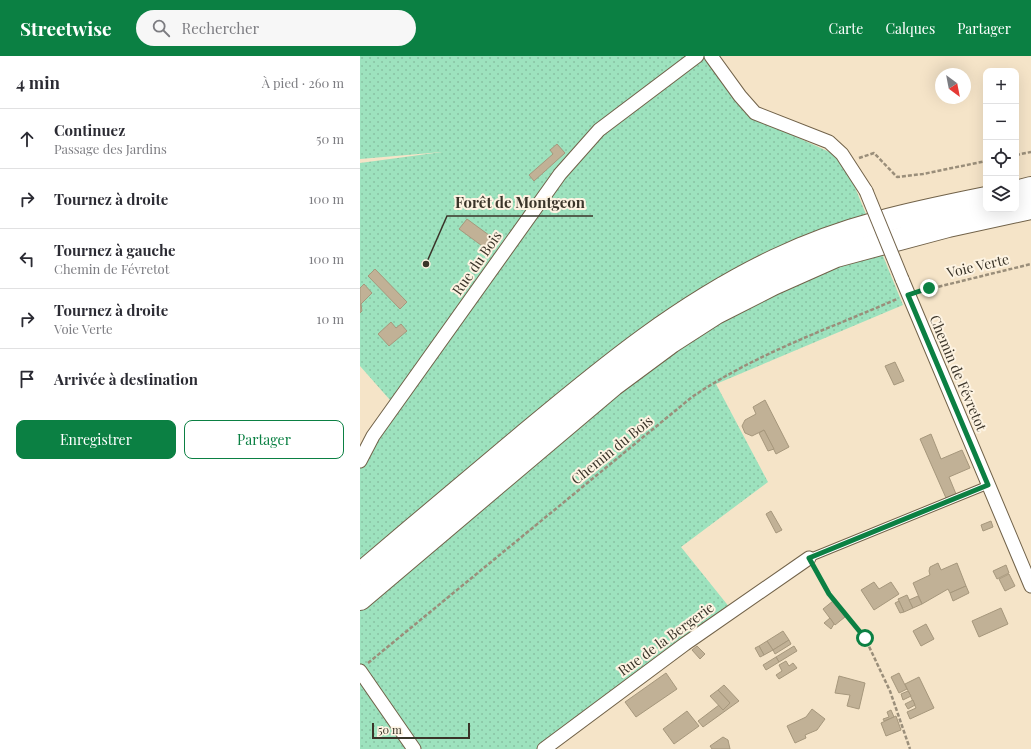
<!DOCTYPE html>
<html lang="fr">
<meta charset="utf-8">
<style>
:root{--surface:#fff;--page:#f7f7f7;--text:#2b2b33;--muted:#7c7c81;--line:#e1e1e2;--accent:#0b8043}
body{margin:0;font-family:"Playfair Display",serif;background:var(--page);color:var(--text)}
.controls{position:absolute;right:12px;top:12px;display:grid;overflow:hidden;border-radius:8px;box-shadow:0 4px 16px #0002}
.controls button{width:36px;height:36px;display:grid;place-items:center;padding:0;border:0;border-bottom:1px solid var(--line);background:var(--surface);color:var(--text);font:20px sans-serif}
.compass{position:absolute;left:575px;top:12px;width:36px;height:36px;border-radius:50%;background:var(--surface);box-shadow:0 4px 16px #0002;rotate:148deg}
.scale{position:absolute;left:12px;bottom:10px;width:98px;box-sizing:border-box;padding-left:4px;border:2px solid #3a3429;border-top:0;font-size:11px;line-height:14px;white-space:nowrap;color:#3a3429;-webkit-text-stroke:3px #fdf3e2;paint-order:stroke}
.stop{position:absolute;width:12px;height:12px;margin:-9px;border:3px solid #0b8043;border-radius:50%;background:#fff}
.stop.end{background:#0b8043;border-color:#fff;box-shadow:0 1px 4px #0008}
.list{margin:0;padding:0;list-style:none}
h2{display:flex;justify-content:space-between;align-items:center;height:52px;margin:0;padding:0 16px;font-size:17px}
h2 small{font-size:13px;font-weight:400;color:var(--muted)}
.list li{display:grid;grid-template-columns:26px 1fr auto;gap:12px;align-items:center;box-sizing:border-box;height:60px;padding:0 16px;border-top:1px solid var(--line)}
.list b{display:block;font-size:15px;white-space:nowrap}
.list p{margin:0;font-size:13px;white-space:nowrap;color:var(--muted)}
.list em{font-size:13px;font-style:normal;color:var(--muted)}
.actions{display:flex;gap:8px;padding:12px 16px}
.actions a{flex:1;padding:9px 0;border:1px solid var(--accent);border-radius:8px;text-align:center;font-size:14px;color:var(--accent)}
.actions .main{background:var(--accent);color:#fff}
.icon{flex:none;width:22px;height:22px;fill:none;stroke:currentColor;stroke-width:2;stroke-linecap:round;stroke-linejoin:round}
.map{position:relative;flex:none;width:671px;height:693px;overflow:hidden}
header{display:flex;align-items:center;gap:24px;box-sizing:border-box;height:56px;padding:0 20px;background:var(--accent);color:#fff}
header strong{font-size:19px}
nav{display:flex;gap:22px;margin-inline-start:auto;font-size:14px}
.search{width:280px;height:36px;background:var(--page);display:flex;align-items:center;gap:10px;box-sizing:border-box;padding:0 14px;border-radius:22px;color:var(--muted);font-size:15px}
main{display:flex}
aside{flex:1;background:var(--surface)}
.map>svg:first-child{display:block}
</style>
<header>
<strong>Streetwise</strong>
<div class="search"><svg class="icon" aria-label="search" viewBox="0 0 24 24"><circle cx="10" cy="10" r="6"/><path d="M15 15l6 6"/></svg>Rechercher</div>
<nav><a>Carte</a><a>Calques</a><a>Partager</a></nav>
</header>
<main>
<aside>
<h2>4 min<small>À pied · 260 m</small></h2>
<ul class="list">
<li><svg class="icon" aria-label="ahead" viewBox="0 0 24 24"><path d="M12 20V5M6 11l6-6 6 6"/></svg><div><b>Continuez</b><p>Passage des Jardins</p></div><em>50 m</em></li>
<li><svg class="icon" aria-label="right" viewBox="0 0 24 24"><path d="M7 20v-9h11M14 6l5 5-5 5"/></svg><div><b>Tournez à droite</b></div><em>100 m</em></li>
<li><svg class="icon" aria-label="left" viewBox="0 0 24 24"><path d="M17 20v-9H6M10 6l-5 5 5 5"/></svg><div><b>Tournez à gauche</b><p>Chemin de Févretot</p></div><em>100 m</em></li>
<li><svg class="icon" aria-label="right" viewBox="0 0 24 24"><path d="M7 20v-9h11M14 6l5 5-5 5"/></svg><div><b>Tournez à droite</b><p>Voie Verte</p></div><em>10 m</em></li>
<li><svg class="icon" aria-label="arrive" viewBox="0 0 24 24"><path d="M6 21V4h12l-3 4 3 4H6"/></svg><div><b>Arrivée à destination</b></div></li>
</ul>
<div class="actions"><a class="main">Enregistrer</a><a>Partager</a></div>
</aside>
<div class="map">
<svg width="671" height="693" viewBox="0 0 671 693">
<defs>
<pattern id="grass-dots" width="8" height="8" patternUnits="userSpaceOnUse"><rect width="8" height="8" fill="#9de2be"/><path d="M2 2h.1M6 6h.1" fill="none" stroke="#88c2a3" stroke-width="1.8" stroke-linecap="round"/></pattern>
</defs>
<rect width="100%" height="100%" fill="#f5e4c8"/>
<polygon fill="url(#grass-dots)" points="0,0 347,0 388,59 476,99 492,124 543,249 356,328 408,426 321,491 370,552 181,693 0,693 0,401 30,344 0,310 0,107 82,96 0,103"/>
<g fill="#c1b196" stroke="#a6977c">
<polygon points="197,88 205,97 174,125 169,119 193,98 190,94"/>
<polygon points="107,163 137,185 129,195 99,173"/>
<polygon points="15,213 47,246 40,253 8,220"/>
<polygon points="4,228 12,237 1,248 2,255 0,257 0,232"/>
<polygon points="31,266 36,272 41,268 47,275 29,290 18,278"/>
<polygon points="535,306 544,325 534,329 525,310"/>
<polygon points="405,344 429,391 416,398 404,374 392,380 385,377 382,370 385,364 396,358 393,351"/>
<polygon points="404,374 414,393 408,395 399,377"/>
<polygon points="571,378 581,403 602,394 610,412 589,421 596,438 586,442 560,383"/>
<polygon points="411,455 422,474 416,477 406,458"/>
<polygon points="631,465 633,471 623,475 621,469"/>
<polygon points="578,507 581,514 597,507 606,530 590,537 588,533 562,548 553,527 570,519 569,515 570,511"/>
<polygon points="646,509 649,517 637,523 633,515"/>
<polygon points="649,518 655,530 645,535 639,523"/>
<polygon points="514,526 519,533 531,526 539,538 514,554 501,534"/>
<polygon points="606,530 609,537 593,545 590,537"/>
<polygon points="547,539 553,552 544,556 538,543"/>
<polygon points="558,540 562,548 553,552 549,544"/>
<polygon points="473,545 485,561 475,569 463,553"/>
<polygon points="539,545 544,556 540,557 535,547"/>
<polygon points="641,552 648,568 619,581 612,565"/>
<polygon points="470,562 474,568 471,573 464,567"/>
<polygon points="566,568 574,583 561,590 553,575"/>
<polygon points="423,575 429,584 413,594 407,585"/>
<polygon points="429,584 431,588 415,598 413,594"/>
<polygon points="407,585 413,594 404,599 399,590"/>
<polygon points="337,590 345,598 340,603 332,594"/>
<polygon points="399,590 404,599 400,601 395,592"/>
<polygon points="434,590 437,595 419,606 416,601"/>
<polygon points="416,601 419,606 406,614 403,609"/>
<polygon points="426,605 429,610 433,607 437,612 419,623 416,619 422,615 419,609"/>
<polygon points="306,617 317,633 276,661 265,646"/>
<polygon points="539,617 547,633 539,637 531,621"/>
<polygon points="479,620 505,627 499,653 487,650 490,639 475,637"/>
<polygon points="559,621 574,652 550,663 547,656 556,652 545,628"/>
<polygon points="364,629 379,645 343,671 338,665 359,649 363,654 370,647 358,634"/>
<polygon points="358,634 370,647 363,654 350,640"/>
<polygon points="548,635 551,640 543,644 541,638"/>
<polygon points="553,644 555,649 548,653 545,648"/>
<polygon points="452,653 465,663 457,674 445,679 446,682 435,687 427,670 446,661"/>
<polygon points="531,654 534,661 524,665 523,663 529,661 527,656"/>
<polygon points="327,655 339,670 314,688 303,673"/>
<polygon points="536,660 541,674 526,680 521,667"/>
<polygon points="363,681 368,684 370,693 352,693 350,690"/>
</g>
<g fill="none" stroke-linecap="round" stroke-linejoin="round">
<defs>
<polyline id="lane" points="449,502 628,429"/>
<g id="street">
<polyline points="351,0 380,40 395,57 469,86 482,98 506,135"/>
<polyline points="542,223 671,530"/>
<polyline points="0,405 13,380 200,118 239,74 337,0"/>
<polyline points="0,615 54,693"/>
<polyline points="184,693 325,588 449,502"/>
</g>
<g id="highway">
<polyline points="656,136 671,132"/>
<path d="M0 518C55 471 110 425 166 378 245 312 321 249 416 204 484 171 552 157 626 142"/>
<polyline points="0,543 253,329 311,286 356,257 413,228 476,200 588,170 671,152"/>
</g>
</defs>
<use href="#lane" stroke="#716249" stroke-width="9"/>
<use href="#street" stroke="#716249" stroke-width="15"/>
<use href="#highway" stroke="#716249" stroke-width="24"/>
<g stroke="#9a8e7a" stroke-width="2.5" stroke-dasharray="4 2" stroke-linecap="butt">
<polyline points="656,99 671,96"/>
<polyline points="499,102 514,97 537,121 563,118 626,105"/>
<polyline points="561,235 671,208"/>
<polyline points="455,512 469,537 505,582 530,635 550,693"/>
<path d="M8 607 332 341C397 297 466 274 537 243"/>
</g>
<use href="#lane" stroke="#fff" stroke-width="7"/>
<use href="#street" stroke="#fff" stroke-width="13"/>
<use href="#highway" stroke="#fff" stroke-width="22"/>
<defs>
<polyline id="street-bridge" points="506,135 542,223"/>
</defs>
<use href="#street-bridge" stroke="#716249" stroke-width="15" stroke-linecap="butt"/>
<use href="#street-bridge" stroke="#fff" stroke-width="13"/>
</g>
<g fill="none" stroke-linecap="round" stroke-linejoin="round">
<polyline stroke="#0b8043" stroke-width="5" points="505,582 469,538 449,502 628,429 548,239 569,232"/>
</g>
<g text-anchor="middle" stroke-width="4" stroke-linejoin="round" paint-order="stroke">
<g font-size="14" fill="#3a3429" stroke="#fdf3e2">
<text transform="translate(117 207) rotate(-55)" y="5">Rue du Bois</text>
<text transform="translate(618 210) rotate(-13)" y="5">Voie Verte</text>
<text transform="translate(598 317) rotate(67)" y="5">Chemin de Févretot</text>
<text transform="translate(252 394) rotate(-39)" y="5">Chemin du Bois</text>
<text transform="translate(306 583) rotate(-36)" y="5">Rue de la Bergerie</text>
</g>
</g>
<path fill="none" stroke="#3a3429" stroke-width="1.5" d="M66 208L87 160H233"/>
<circle fill="#3a3429" stroke="#fdf3e2" stroke-width="1.5" cx="66" cy="208" r="4"/>
<g font-size="15" text-anchor="middle" font-weight="bold" fill="#3a3429" stroke="#fdf3e2" stroke-width="4" stroke-linejoin="round" paint-order="stroke">
<text x="160" y="152">Forêt de Montgeon</text>
</g>
</svg>
<div class="controls">
<button>+</button>
<button>−</button>
<button><svg class="icon" aria-label="locate" viewBox="0 0 24 24"><circle cx="12" cy="12" r="6"/><path d="M12 2v4M12 18v4M2 12h4M18 12h4"/></svg></button>
<button><svg class="icon" aria-label="layers" viewBox="0 0 24 24"><path d="M12 4l9 5-9 5-9-5zM3 14l9 5 9-5"/></svg></button>
</div>
<svg class="compass" viewBox="-18 -18 36 36"><path d="M0-13l5 13h-10z" fill="#e53935"/><path d="M0 13l5-13h-10z" fill="#7c7c81"/></svg>
<div class="scale">50 m</div>
<div class="stop" style="left:505px;top:582px"></div>
<div class="stop end" style="left:569px;top:232px"></div>
</div>
</main>
